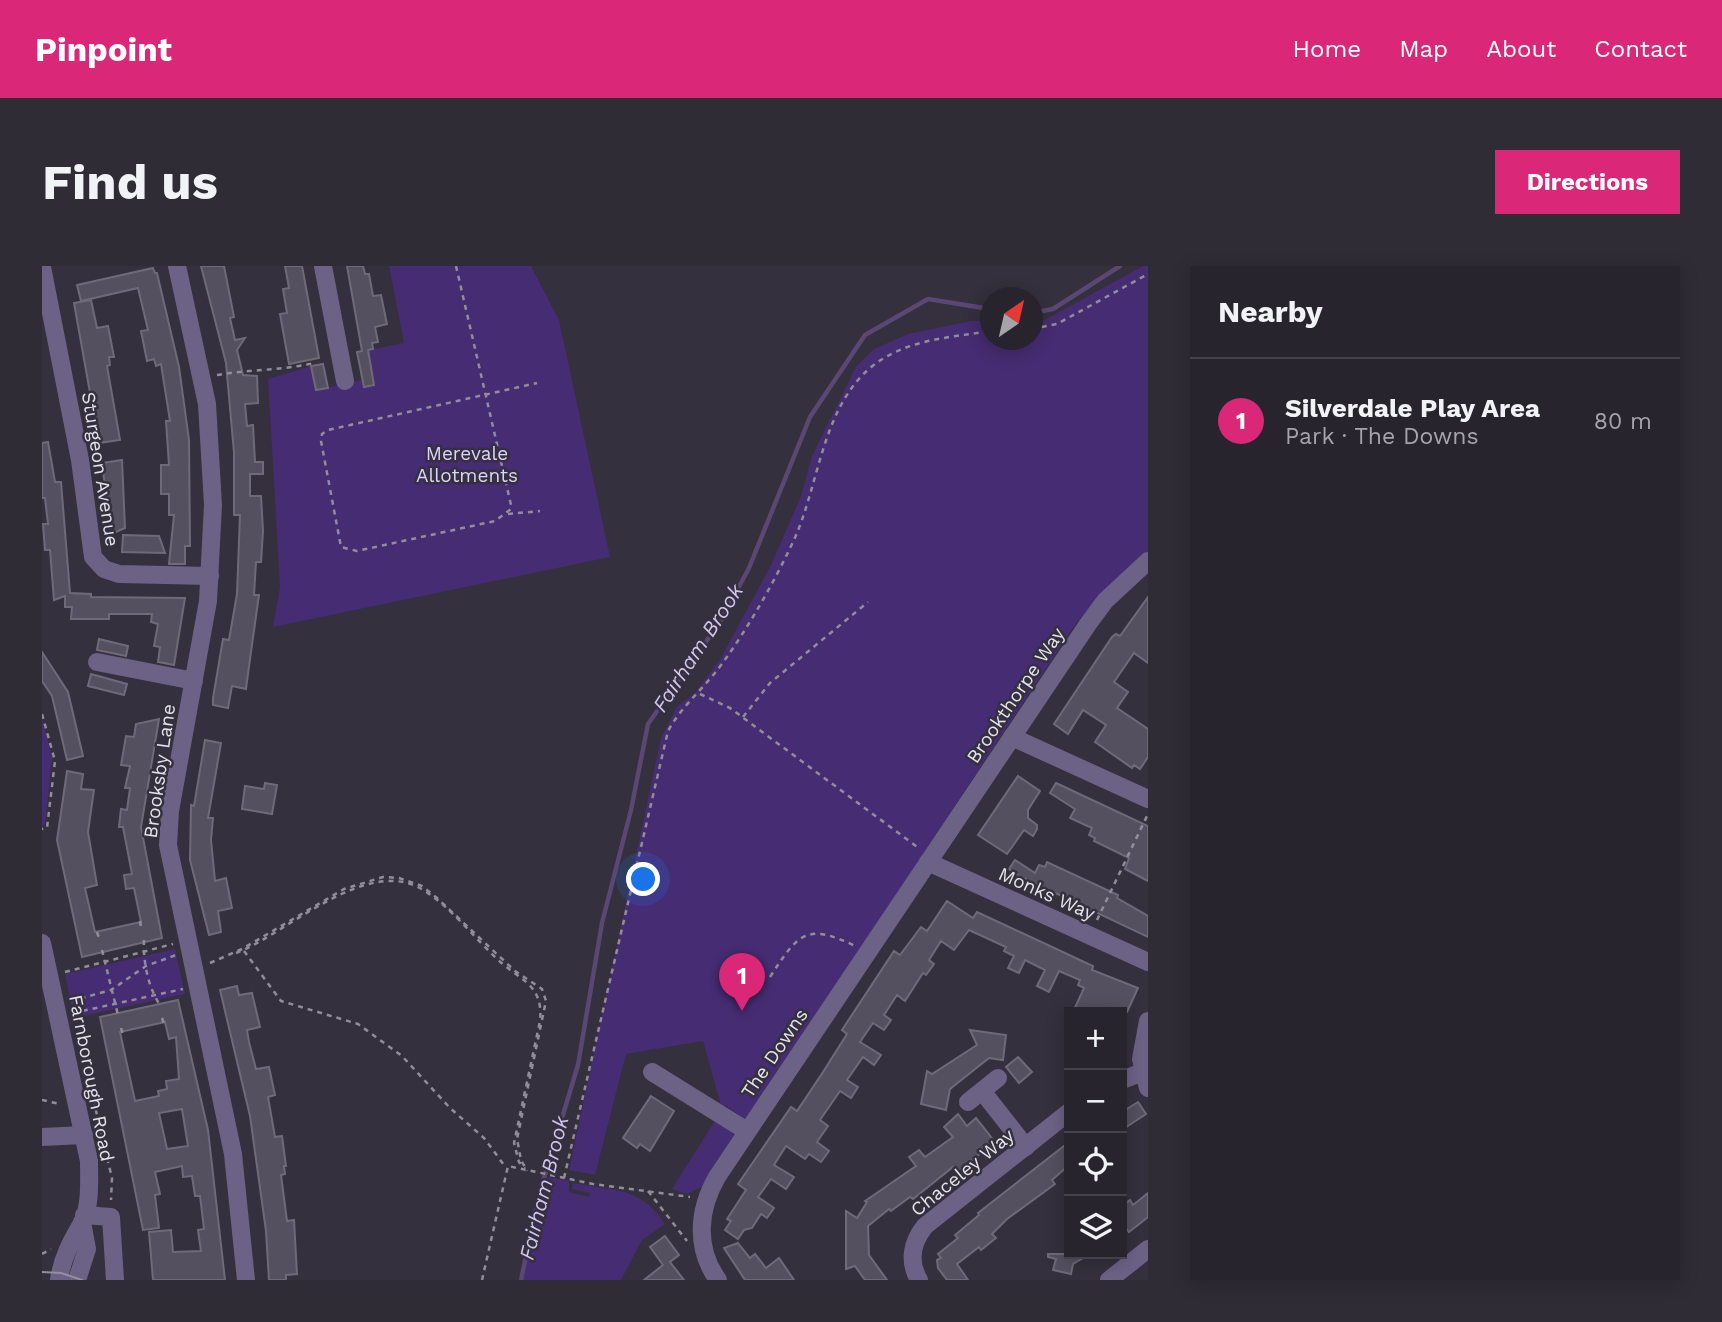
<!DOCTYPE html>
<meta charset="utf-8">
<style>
:root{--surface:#27242e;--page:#2f2c36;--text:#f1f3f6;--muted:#a4a4aa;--line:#43414a;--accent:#db2777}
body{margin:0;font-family:"Work Sans",sans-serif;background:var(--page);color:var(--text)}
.controls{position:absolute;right:21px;bottom:21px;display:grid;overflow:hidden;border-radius:0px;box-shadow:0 4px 18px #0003}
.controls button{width:63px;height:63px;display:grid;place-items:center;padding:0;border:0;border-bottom:2px solid var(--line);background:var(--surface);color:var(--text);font:35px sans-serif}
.compass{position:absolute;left:938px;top:21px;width:63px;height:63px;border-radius:50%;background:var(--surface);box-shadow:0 4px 18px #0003;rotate:34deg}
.you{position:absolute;left:602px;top:614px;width:24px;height:24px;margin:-18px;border:5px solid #fff;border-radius:50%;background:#1a73e8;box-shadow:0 0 0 10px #1a73e833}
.badge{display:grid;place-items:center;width:46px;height:46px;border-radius:50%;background:var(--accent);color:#fff;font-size:23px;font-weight:700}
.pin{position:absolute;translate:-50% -58px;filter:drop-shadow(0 2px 4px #0008)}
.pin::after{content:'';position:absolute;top:37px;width:24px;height:21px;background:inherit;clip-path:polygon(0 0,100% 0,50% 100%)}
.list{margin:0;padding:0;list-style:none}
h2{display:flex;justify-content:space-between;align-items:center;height:91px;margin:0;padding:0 28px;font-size:30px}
h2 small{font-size:23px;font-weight:400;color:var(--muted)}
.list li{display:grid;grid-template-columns:46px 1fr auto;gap:21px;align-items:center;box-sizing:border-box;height:126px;padding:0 28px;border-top:2px solid var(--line)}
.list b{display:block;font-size:26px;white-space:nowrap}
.list p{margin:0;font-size:23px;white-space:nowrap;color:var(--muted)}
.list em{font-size:23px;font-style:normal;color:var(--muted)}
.icon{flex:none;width:38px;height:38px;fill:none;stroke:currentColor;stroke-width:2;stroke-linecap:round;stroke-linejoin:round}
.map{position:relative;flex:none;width:1106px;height:1014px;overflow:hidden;border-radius:0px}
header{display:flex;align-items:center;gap:42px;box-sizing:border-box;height:98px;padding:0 35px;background:var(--accent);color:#fff}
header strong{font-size:33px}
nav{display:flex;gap:38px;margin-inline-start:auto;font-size:24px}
.intro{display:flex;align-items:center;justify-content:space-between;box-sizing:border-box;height:168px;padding:0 42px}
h1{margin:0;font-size:49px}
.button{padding:18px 32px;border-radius:0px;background:var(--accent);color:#fff;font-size:24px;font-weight:700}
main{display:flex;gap:42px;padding:0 42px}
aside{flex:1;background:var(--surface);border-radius:0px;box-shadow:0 4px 18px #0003}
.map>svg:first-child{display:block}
</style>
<header>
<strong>Pinpoint</strong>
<nav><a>Home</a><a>Map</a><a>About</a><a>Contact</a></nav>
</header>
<div class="intro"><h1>Find us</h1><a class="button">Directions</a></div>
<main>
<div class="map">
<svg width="1106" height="1014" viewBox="0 0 1106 1014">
<rect width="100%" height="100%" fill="#34303d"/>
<g fill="#462c72">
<polygon points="347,0 489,0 517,54 568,291 231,361 238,321 226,113 269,100 274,124 320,114 322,121 332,119 326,84 362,77"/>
<polygon points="1101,0 1106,0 1106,287 1056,331 1033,359 704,854 683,839 680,843 661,775 584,788 553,909 527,904 619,472 635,441 654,426 679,392 729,299 759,230 770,190 814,101 832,83 866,68 929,55 948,55 948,74 990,74 991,56 999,56"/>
<polygon points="0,452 10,492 3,559 0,560"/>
<polygon points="133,683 143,728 32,752 23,708"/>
<polygon points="674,853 696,867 663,919 645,928 630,923"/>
<path d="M504 911 527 915V926L547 931 548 927 530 923 531 917C572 925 598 920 623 958L600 974 579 1014H481Z"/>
</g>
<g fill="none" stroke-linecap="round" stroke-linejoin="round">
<g stroke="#5b4773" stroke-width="4.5">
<polyline points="990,47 1011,43 1078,0"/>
<polyline points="479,1014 498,925 536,799 560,657 589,544 606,458 678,356 707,302 768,151 823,69 886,33 948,43"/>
</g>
</g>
<g fill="#54505f" stroke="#6e6a79" stroke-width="2" fill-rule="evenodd">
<polygon points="159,0 182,0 192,51 188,52 193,74 203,72 195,84 201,109 215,110 216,137 203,138 205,160 211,159 213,196 221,196 221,208 208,208 208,230 219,230 221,265 219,296 214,296 212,329 217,329 208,393 204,423 190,420 186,442 171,439 171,432 181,373 187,374 195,328 198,249 192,249 192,187 184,97"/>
<polygon points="243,0 260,0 277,92 247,98 238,48 245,47 241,23 247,22"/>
<polygon points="305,0 321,0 323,8 327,8 331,30 339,29 345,58 333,61 336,76 330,77 331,83 326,84 332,119 322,121 315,86 320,85"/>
<polygon points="111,2 113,7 115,7 137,101 147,174 148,280 143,280 143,298 127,298 132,249 127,249 127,228 119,228 119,199 127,199 124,155 128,155 119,98 114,100 112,93 105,95 99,65 106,64 96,22 39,35 35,19"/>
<polygon points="49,34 55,62 66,60 72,91 67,91 68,99 65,100 78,174 57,177 32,37"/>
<polygon points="281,98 286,122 274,124 269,100"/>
<polygon points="6,176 13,216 19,216 28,327 49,328 49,331 143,332 132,399 116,396 118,381 112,380 116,358 109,356 110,348 67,348 67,353 29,353 30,341 23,341 23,330 12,334 8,284 3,284 1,258 6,258 3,232 0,232 0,177"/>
<polygon points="80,194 83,262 69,268 60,197"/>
<polygon points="81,269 117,270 123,287 80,286"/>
<polygon points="1106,331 1106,397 1092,387 1072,416 1086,426 1075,442 1106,463 1106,491 1098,503 1092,499 1090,502 1053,476 1064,459 1041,444 1026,468 1012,458 1070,371 1074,368 1078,370"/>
<polygon points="57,373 86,380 84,390 55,384"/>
<polygon points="0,386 26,426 41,490 25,494 10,430 0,415"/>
<polygon points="49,408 85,418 82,429 46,420"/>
<polygon points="117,453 99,561 120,672 40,691 15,574 25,505 41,508 39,523 52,524 46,566 55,619 43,622 53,666 99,656 92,622 84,623 82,609 90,608 81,561 77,561 79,543 85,544 88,522 83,522 88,500 79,499 84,470 92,471 94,458"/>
<polygon points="163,474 179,477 166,552 171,552 169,574 173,615 184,612 190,642 176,645 179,666 167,669 148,594 149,539 152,540"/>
<polygon points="976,510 998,525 986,544 986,552 995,559 995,563 991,570 982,564 965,588 936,569"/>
<polygon points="223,517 235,519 230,548 200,543 203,520 222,523"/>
<polygon points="1014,517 1106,560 1106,615 1083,603 1087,592 1052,575 1053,572 1047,569 1050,562 1028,552 1033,543 1008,527"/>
<polygon points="973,594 993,607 997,599 1003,601 1005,596 1076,629 1075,632 1106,650 1106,671 975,609 967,603"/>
<polygon points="905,635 931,652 935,646 1051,700 1050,704 1096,722 1085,746 1031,746 1042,722 1036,719 1038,714 1017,705 1007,726 995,720 1003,704 983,694 977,707 966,702 972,690 962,685 964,681 927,664 912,684 899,675 887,694 892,698 884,709 881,707 863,735 855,729 842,749 849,754 842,764 831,757 818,776 839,789 832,799 821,791 805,814 816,821 809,832 798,825 778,854 786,860 775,876 787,885 779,896 767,888 763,893 744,880 732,899 752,911 744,923 729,913 716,931 732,942 725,952 719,948 710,962 702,964 696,973 683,964 689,955 685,953 704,924 696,918 749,841 755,845 781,806 805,768 800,764 852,685 858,689 879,661 885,665"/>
<polygon points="195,720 197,729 210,727 218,761 205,764 207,776 214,803 227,801 233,829 226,831 233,871 240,870 244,900 242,900 243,908 239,909 245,955 252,954 255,1008 244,1009 244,1014 227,1014 224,965 208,850 178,724"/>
<path d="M136 734 166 864 183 1014H111L107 966 129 964 131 986 159 985 156 964 162 963 158 930H153L150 910 141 911 140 900 113 906 118 928 113 929 117 962 101 964 58 751ZM123 756 127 773 134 771 137 813 124 815 125 823 116 825 117 830 93 835 78 766ZM140 843 146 880 125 883 117 847Z"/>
<polygon points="928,764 964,769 961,794 947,792 908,823 904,844 879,838 885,805 890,808 935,779"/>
<polygon points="976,791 990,806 977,817 964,801"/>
<polygon points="609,830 632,845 608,885 598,878 595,882 581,872"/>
<polygon points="1096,836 1104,848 1080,864 1080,846"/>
<polygon points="916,848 925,860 934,852 957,881 944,892 939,887 915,906 911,901 871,933 868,931 849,945 847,943 826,960 827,989 845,1014 823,1014 813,1000 804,1003 804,945 815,952 825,936 823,935 874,900 867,891 877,884 883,891 911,871 902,861"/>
<polygon points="1027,876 1027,899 1010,914 1013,918 965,953 950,968 954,972 939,984 937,981 915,998 926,1014 905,1014 896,1002 895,994 899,992 896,988 916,972 913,969 937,949 936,947"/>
<polygon points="1106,927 1106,951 1087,966 1080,957 1080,940 1088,934 1091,939"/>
<polygon points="623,970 637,989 628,996 642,1014 602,1014 621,999 608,981"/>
<polygon points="696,977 708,992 713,988 724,1002 737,992 752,1014 703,1014 682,982"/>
<polygon points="1006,988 1048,988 1031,998 1029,1008 1011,1004 1014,993 1006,991"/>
</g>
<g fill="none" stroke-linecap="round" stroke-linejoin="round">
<g stroke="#918e99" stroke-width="2.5" stroke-dasharray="5 5" stroke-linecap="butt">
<polyline points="414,0 469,239 469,243 453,255 315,285 299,281 279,175 280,168 286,164 495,117"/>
<polyline points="990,63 1015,58 1106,8"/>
<path d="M175 109C208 103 238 105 272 97"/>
<polyline points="466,248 498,245"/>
<polyline points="658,428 688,442 878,583"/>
<polyline points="0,448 13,495 5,562 0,563"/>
<polyline points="701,451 728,417 826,336"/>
<polyline points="1055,654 1105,550"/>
<polyline points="98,655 99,662"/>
<polyline points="55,666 57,672"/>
<path d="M102 674C101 696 106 721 118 739"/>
<polyline points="60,684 76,749"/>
<polyline points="202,685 239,735 316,758 360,790 408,842 442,872 462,899"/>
<path d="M194 687C245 668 326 587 383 625 409 642 430 669 453 691 476 714 502 717 498 755L472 877 477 896 483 902"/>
<polyline points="168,697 200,683 302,623 341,611 357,612 380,620 395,632 473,705 500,723 504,735 475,873 479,894 485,905"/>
<polyline points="23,706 131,678"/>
<path d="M728 711C756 668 764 656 813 680"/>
<polyline points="29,735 69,724 104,700 134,689"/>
<polyline points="31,747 141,723"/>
<polyline points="120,752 122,758"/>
<polyline points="79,762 81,769"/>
<polyline points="49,824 70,912 69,934"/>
<polyline points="0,834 18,838"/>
<path d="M522 912 626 465C640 439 664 421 682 395 708 359 732 316 751 276 777 221 779 144 828 102 863 73 906 72 948 65"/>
<polyline points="606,925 645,975"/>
<polyline points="0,988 9,983"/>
<polyline points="440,1014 466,900 551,918 648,931"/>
</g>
<g stroke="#6c6286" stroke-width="18">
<polyline points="135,0 165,138 171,239 166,335 128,545 126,579 191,888 204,1014"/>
<polyline points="281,0 303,115"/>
<polyline points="0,1 38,194 51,291 62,303 77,308 168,310"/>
<polyline points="55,396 152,415"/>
<polyline points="970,471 1106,533"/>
<polyline points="886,596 1106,696"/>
<path d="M0 677 47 895C47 913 49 940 40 957 29 976 20 992 17 1014"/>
<polyline points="1106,755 1099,793 1106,822"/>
<polyline points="610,806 705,865"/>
<polyline points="1080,814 1101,806"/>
<polyline points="940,825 984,881"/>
<polyline points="926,836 956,812"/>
<polyline points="0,871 42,869"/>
<polyline points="42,949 69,951 73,1014"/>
<polyline points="35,1014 45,983 40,956"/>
<path d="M676 1014C653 982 656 944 675 911L1046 358 1063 335 1106 295"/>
<path d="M877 1014C866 995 870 976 883 960L1027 846"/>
<polyline points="1067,1014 1106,983"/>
</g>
<polyline stroke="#92909a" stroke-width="2" points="0,1006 19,1007 40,1014"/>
</g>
<g text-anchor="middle" stroke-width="5" stroke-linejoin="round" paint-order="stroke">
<g font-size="19" fill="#ded1fe" stroke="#34303d">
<text x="425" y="194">Merevale<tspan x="425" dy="22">Allotments</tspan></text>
</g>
<g font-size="19" fill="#e4e2eb" stroke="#34303d">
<text transform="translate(59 203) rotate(81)" y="7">Sturgeon Avenue</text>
<text transform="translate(973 429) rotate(-56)" y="7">Brookthorpe Way</text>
<text transform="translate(117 505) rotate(-82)" y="7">Brooksby Lane</text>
<text transform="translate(1005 627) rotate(24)" y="7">Monks Way</text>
<text transform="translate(732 787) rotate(-56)" y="7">The Downs</text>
<text transform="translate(50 812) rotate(79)" y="7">Farnborough Road</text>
<text transform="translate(920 906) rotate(-39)" y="7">Chaceley Way</text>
</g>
<g font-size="21" font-style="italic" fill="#d1c4f1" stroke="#34303d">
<text transform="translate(656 382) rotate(-57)" y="7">Fairham Brook</text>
<text transform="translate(502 922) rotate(-76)" y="7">Fairham Brook</text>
</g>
</g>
</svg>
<div class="controls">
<button>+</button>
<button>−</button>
<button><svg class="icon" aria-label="locate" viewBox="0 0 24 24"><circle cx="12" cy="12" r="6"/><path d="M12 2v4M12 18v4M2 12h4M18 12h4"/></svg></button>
<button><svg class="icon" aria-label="layers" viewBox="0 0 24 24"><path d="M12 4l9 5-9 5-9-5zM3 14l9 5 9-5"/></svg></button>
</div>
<svg class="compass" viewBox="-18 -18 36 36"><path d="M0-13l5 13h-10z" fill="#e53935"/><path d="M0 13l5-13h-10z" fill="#a4a4aa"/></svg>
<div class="you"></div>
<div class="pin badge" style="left:700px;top:745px">1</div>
</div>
<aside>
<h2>Nearby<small></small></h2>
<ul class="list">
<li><span class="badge">1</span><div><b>Silverdale Play Area</b><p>Park · The Downs</p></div><em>80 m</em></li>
</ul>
</aside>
</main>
